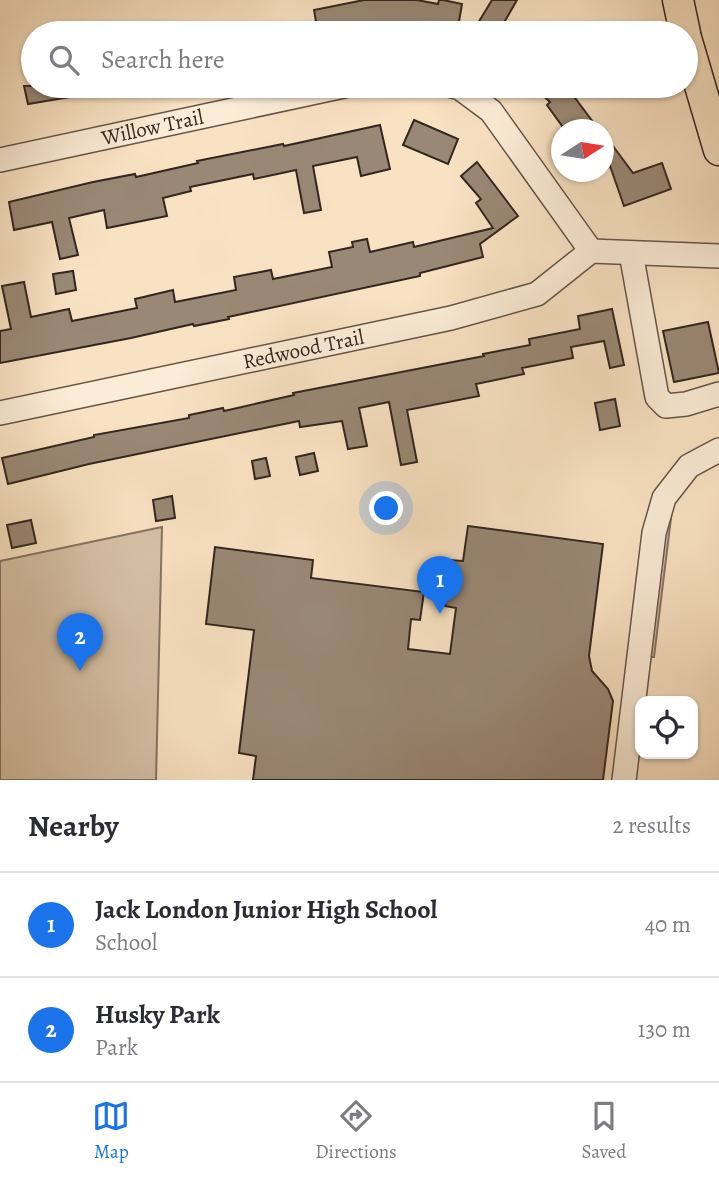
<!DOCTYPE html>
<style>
:root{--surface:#fff;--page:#f7f7f7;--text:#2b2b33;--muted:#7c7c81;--line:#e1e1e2;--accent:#1a73e8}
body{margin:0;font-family:Alegreya,serif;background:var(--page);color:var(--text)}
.controls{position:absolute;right:21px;bottom:21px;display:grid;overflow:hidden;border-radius:14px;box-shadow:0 2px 5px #0004}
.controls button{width:63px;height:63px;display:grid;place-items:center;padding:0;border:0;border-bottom:2px solid var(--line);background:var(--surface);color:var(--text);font:35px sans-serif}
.compass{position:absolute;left:551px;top:119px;width:63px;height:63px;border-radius:50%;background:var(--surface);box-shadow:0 2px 5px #0004;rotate:78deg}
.you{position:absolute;left:387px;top:509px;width:24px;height:24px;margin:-18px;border:5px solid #fff;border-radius:50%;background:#1a73e8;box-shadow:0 0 0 10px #1a73e833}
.badge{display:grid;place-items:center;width:46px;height:46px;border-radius:50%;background:var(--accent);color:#fff;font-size:23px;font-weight:700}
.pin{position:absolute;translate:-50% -58px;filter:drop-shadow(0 2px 4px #0008)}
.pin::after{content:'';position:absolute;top:37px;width:24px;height:21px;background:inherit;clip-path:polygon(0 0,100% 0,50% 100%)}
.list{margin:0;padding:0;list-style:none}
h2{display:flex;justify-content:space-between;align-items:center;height:91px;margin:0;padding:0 28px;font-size:30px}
h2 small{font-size:23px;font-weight:400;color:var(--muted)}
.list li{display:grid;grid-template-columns:46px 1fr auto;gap:21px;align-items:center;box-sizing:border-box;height:105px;padding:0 28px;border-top:2px solid var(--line)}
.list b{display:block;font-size:26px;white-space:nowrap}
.list p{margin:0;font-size:23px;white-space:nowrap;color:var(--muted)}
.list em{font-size:23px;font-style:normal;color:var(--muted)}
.icon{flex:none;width:38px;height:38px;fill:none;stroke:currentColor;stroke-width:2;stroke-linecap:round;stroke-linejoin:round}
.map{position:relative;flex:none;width:719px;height:780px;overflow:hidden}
.search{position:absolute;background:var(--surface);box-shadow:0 2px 5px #0004;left:21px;right:21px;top:21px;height:77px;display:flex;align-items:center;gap:18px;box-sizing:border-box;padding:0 24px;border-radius:38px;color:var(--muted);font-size:26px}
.sheet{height:301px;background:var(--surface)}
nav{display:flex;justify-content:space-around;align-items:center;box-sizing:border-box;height:98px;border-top:2px solid var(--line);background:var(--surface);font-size:19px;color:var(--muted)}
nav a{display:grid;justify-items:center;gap:4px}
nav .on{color:var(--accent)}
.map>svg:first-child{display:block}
</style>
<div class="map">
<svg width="719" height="780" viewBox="0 0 719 780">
<rect width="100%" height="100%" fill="#f9e2c2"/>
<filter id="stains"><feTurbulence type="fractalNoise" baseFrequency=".00286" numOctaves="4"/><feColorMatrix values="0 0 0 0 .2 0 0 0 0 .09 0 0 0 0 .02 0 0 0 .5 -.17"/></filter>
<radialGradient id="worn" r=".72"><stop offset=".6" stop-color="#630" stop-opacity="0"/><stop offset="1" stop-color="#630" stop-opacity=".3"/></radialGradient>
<g fill="#d7c2a7" stroke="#847464" stroke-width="2">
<polygon points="672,510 654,657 650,657 665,535"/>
<polygon points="162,527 156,780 0,780 0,561"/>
</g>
<g fill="#998875" stroke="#322621" stroke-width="2">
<polygon points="364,0 417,0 438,4 439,0 443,0 462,4 457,33 413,26 348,33 318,33 314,10"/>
<polygon points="492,0 517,0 498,33 472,33"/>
<polygon points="24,86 87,86 88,94 28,104"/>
<polygon points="533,86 566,86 599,130 565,130 547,105 550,102"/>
<polygon points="414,120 458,139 448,164 403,145"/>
<polygon points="380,125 390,169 361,176 357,157 313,166 321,210 304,213 296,170 254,179 253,174 190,187 191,191 163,198 167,216 107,228 104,210 69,218 78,255 60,259 52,222 14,230 9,202 93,182 135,174 136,177 198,163 197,161 283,144 284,146"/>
<polygon points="604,134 633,173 662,163 671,189 624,206 610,166 604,171"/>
<polygon points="477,162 518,216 480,244 483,257 420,273 420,276 228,317 229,319 194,326 193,324 131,338 0,363 0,331 11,329 2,286 24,282 31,317 69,309 72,321 137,308 135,299 173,290 175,302 236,290 234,277 271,270 273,279 332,267 329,252 353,247 352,242 367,239 370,252 413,242 414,247 493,228 476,203 481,199 461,176"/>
<polygon points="73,271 76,290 56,294 53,274"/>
<polygon points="612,309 624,365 610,368 604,341 571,347 573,358 522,368 524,374 476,384 479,396 407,410 417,462 401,465 389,402 359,408 367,446 348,449 342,421 300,427 299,421 89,464 8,484 2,458 94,437 94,435 189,418 189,415 223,408 224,411 294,395 293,393 484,356 483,354 530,345 529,339 580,329 578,316"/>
<polygon points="708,322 719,373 674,382 663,331"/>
<polygon points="615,399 620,426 600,430 595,403"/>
<polygon points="314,453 318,471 300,475 296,457"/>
<polygon points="266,458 270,476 255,479 252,461"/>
<polygon points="172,496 175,518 156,521 153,500"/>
<polygon points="31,520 36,543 12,548 7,525"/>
<polygon points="468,526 603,544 589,656 592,671 608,689 613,701 603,780 253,780 256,756 239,753 254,630 206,624 215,547 313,560 311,578 424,592 420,620 411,619 408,649 450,654 456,608 445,606 450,560 463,561"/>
</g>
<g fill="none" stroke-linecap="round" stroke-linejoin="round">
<defs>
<g id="minor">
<polyline points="452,86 460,88 491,111 591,251 719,256"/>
<path id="s1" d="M0 160 344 86"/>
<polyline points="631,253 657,397 666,406 686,404 719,394"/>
<path id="s2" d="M0 413 451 318 537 294 591 251"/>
<polyline points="624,780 654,533 664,498 689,466 719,450"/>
</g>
<g id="major">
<polyline points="678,0 685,33"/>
<polyline points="686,38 719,150"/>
</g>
</defs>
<use href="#minor" stroke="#645549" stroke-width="26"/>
<use href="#major" stroke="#322621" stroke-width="33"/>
<use href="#minor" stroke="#fbecd7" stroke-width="23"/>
<use href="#major" stroke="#f9e2c2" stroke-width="30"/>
</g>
<g text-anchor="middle" stroke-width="5" stroke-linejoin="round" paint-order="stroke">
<g font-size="21" fill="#322621" stroke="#fbecd7">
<text dy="7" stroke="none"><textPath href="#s1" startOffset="156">Willow Trail</textPath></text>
<text dy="7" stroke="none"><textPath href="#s2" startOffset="310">Redwood Trail</textPath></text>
</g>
</g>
<rect width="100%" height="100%" filter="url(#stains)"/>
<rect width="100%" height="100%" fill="url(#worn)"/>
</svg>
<div class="controls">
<button><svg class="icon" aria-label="locate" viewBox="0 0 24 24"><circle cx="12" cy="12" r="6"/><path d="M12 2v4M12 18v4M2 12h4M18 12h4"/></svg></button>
</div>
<svg class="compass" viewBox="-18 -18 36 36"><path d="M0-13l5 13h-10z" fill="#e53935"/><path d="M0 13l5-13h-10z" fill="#7c7c81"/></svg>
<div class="you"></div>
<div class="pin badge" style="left:440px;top:614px">1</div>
<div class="pin badge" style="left:80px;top:671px">2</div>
<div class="search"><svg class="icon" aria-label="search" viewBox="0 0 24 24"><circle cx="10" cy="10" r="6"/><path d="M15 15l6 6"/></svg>Search here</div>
</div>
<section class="sheet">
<h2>Nearby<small>2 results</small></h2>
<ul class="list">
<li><span class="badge">1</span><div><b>Jack London Junior High School</b><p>School</p></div><em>40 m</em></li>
<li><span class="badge">2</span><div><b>Husky Park</b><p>Park</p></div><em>130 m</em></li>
</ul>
</section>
<nav>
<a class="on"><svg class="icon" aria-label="map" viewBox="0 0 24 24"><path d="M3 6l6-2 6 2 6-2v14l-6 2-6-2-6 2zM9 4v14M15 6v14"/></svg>Map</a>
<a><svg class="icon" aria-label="directions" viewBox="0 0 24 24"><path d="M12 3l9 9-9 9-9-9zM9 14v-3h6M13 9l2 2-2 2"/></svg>Directions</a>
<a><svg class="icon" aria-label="saved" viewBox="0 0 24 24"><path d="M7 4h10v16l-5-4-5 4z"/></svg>Saved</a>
</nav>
